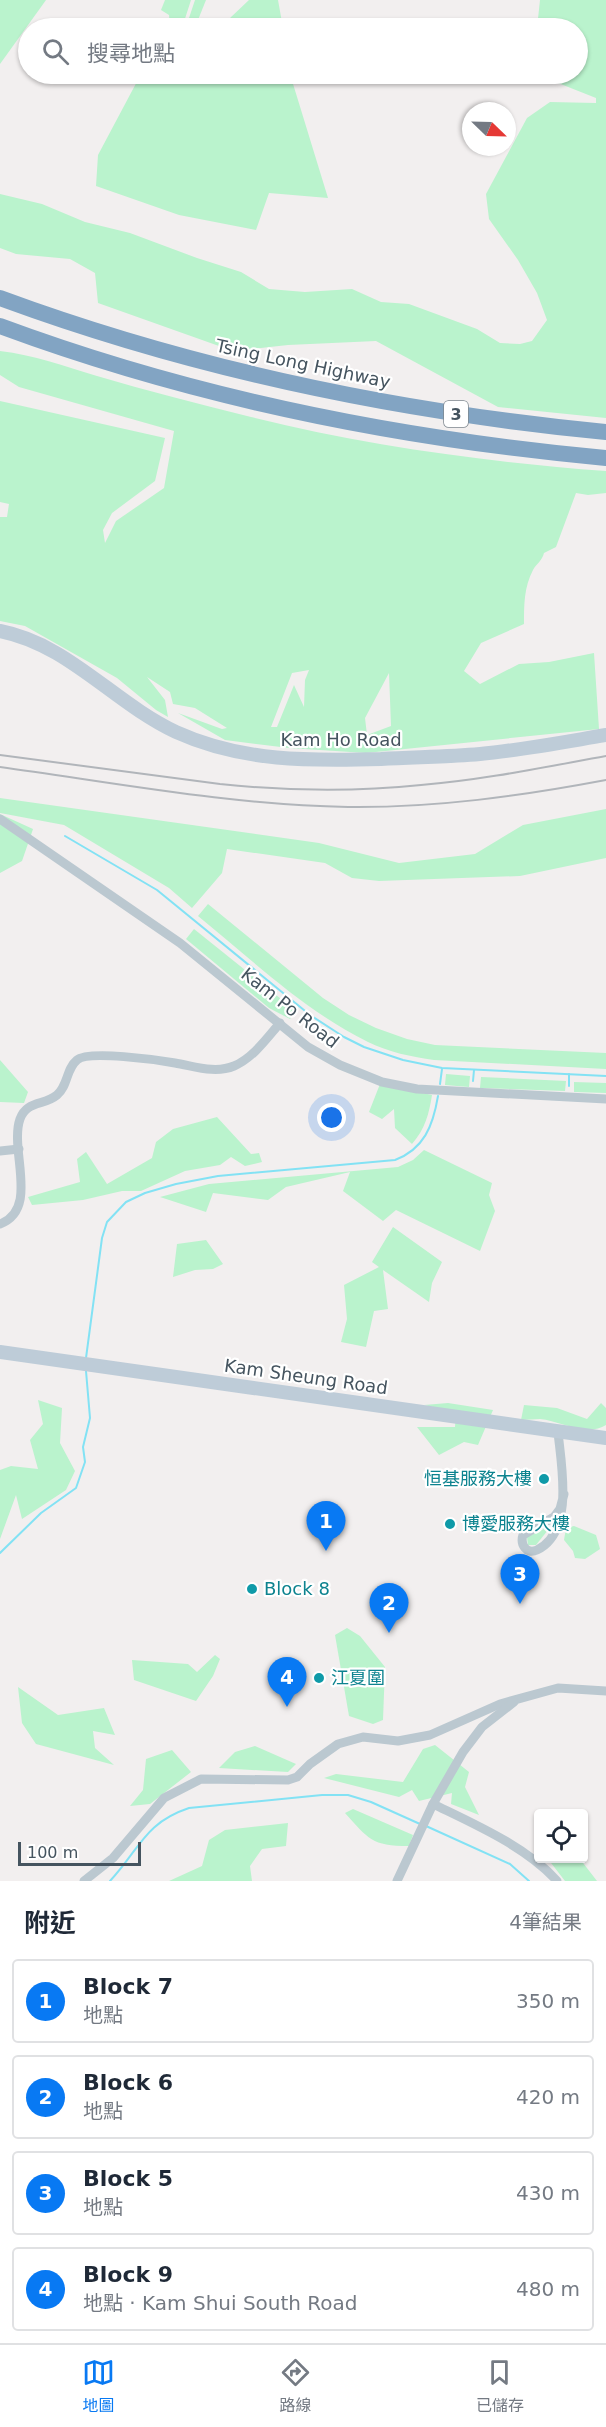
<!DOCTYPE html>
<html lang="zh-TW">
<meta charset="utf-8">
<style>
:root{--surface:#fff;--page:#f2f2f3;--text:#1f2937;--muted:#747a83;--line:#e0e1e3;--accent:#0879f3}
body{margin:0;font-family:"DejaVu Sans","Noto Sans TC",sans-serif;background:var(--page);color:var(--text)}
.controls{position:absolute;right:18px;bottom:18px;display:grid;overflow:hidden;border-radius:6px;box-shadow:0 2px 4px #0004}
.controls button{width:54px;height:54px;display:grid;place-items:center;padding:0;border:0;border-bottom:2px solid var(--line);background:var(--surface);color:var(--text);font:30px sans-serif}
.compass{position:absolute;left:462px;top:102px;width:54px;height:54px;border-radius:50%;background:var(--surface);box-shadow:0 2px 4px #0004;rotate:113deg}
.scale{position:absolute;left:18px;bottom:15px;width:123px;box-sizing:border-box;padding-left:6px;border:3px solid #45545f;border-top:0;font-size:16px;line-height:21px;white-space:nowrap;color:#45545f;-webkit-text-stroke:4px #fff;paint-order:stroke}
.you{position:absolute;left:332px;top:1118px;width:21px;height:21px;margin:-15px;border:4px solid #fff;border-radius:50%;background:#1a73e8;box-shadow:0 0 0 9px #1a73e833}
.badge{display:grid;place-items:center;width:39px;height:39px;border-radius:50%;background:var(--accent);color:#fff;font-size:20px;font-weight:700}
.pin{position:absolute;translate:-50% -50px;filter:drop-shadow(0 2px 3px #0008)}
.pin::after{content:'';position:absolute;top:32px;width:21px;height:18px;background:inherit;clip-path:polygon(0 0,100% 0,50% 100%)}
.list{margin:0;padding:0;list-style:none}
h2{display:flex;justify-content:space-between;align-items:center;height:78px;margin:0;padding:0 24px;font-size:26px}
h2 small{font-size:20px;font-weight:400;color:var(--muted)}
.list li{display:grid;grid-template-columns:39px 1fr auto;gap:18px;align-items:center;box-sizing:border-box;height:84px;margin:0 12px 12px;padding:0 12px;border:2px solid var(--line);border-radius:6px}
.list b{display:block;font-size:22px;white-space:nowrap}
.list p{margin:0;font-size:20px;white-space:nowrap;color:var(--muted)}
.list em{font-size:20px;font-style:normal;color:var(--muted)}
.icon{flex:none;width:33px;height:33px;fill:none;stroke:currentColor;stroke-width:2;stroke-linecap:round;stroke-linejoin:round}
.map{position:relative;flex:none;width:606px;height:1881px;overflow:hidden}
.search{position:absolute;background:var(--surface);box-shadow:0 2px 4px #0004;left:18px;right:18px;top:18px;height:66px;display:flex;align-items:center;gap:15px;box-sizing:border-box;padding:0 21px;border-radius:33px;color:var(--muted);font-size:22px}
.sheet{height:462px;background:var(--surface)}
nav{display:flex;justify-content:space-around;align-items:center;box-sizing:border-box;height:84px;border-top:2px solid var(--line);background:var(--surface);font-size:16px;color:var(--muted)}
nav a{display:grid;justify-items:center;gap:3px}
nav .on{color:var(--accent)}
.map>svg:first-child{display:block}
</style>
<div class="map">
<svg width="606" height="1881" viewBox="0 0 606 1881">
<rect width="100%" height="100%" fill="#f2efef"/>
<g fill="#baf3cd" fill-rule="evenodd">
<polygon points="0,0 46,0 0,64"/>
<polygon points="165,0 191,0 182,28 170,28 169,15 161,10"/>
<polygon points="195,0 206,0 198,20 187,24"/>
<polygon points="249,0 278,0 283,28 213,28 230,18"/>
<polygon points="540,0 606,0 606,418 498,407 376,341 288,345 233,351 98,303 95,273 70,259 16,254 0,248 0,194 42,204 85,222 130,233 197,258 241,272 269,289 305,292 352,289 381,302 409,304 477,329 500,343 520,344 532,341 547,320 537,293 518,260 489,219 486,194 527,118 550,102 596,103 596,98 553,81 558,74 578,74 578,28 537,28"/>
<polygon points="141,74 290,74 328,198 269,193 256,230 179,215 96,186 98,155"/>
<path d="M0 351C34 355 64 366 97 376 148 391 199 404 251 417 368 446 486 462 606 471V493L588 495 576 493 556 547 544 553C542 561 537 563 533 570 524 587 524 605 524 624L481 643 464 671 480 684 519 664 549 662 594 653 599 729 366 753 289 748 225 740 178 713 222 729 227 728 195 708 173 704 170 692 147 677 165 700 168 717 156 710 117 678 25 626 0 621V517H7L9 504 0 502V401L165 438 155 481 112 513 103 530 105 543 116 521 164 488 174 431 19 387 0 375ZM309 670 305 680 304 707 294 685 277 727H271L292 673ZM389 673 391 726 367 735 365 718Z"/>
<polygon points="0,798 319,843 399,863 475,854 523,825 606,809 606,858 520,876 379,881 352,878 325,863 227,849 222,873 192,908 169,888 64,825 0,813"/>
<polygon points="0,814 33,829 22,861 0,873"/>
<path d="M208 904 323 998 349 1015 376 1028 407 1039 435 1045 606 1053V1069L434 1060C412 1057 388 1052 368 1042 305 1011 252 960 198 916Z"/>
<polygon points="194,929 296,1011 290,1019 269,1008 186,939"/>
<polygon points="0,1060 28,1092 24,1103 0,1102"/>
<polygon points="446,1074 470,1076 469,1087 445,1085"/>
<polygon points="481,1077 566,1081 565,1091 480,1088"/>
<polygon points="574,1082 606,1083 606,1093 574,1092"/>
<path d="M380 1084 432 1095C429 1114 425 1129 412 1144L395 1128 394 1109 382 1119 369 1112Z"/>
<polygon points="217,1117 251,1154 259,1153 262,1162 245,1166 231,1157 220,1165 185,1171 141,1191 122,1191 83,1200 32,1205 28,1197 80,1182 77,1159 86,1152 107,1184 152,1158 156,1142 173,1129"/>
<polygon points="424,1150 492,1183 489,1195 495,1211 480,1251 396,1210 383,1221 343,1191 350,1172 286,1187 268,1200 213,1193 206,1212 160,1197 209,1184 398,1167 413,1160"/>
<polygon points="393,1227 442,1262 432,1283 429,1302 383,1270 388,1309 374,1311 366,1347 341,1342 347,1319 344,1285 379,1267 372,1262"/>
<polygon points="206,1240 223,1264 213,1269 195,1270 173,1277 177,1244"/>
<polygon points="38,1400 62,1408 60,1443 75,1471 66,1490 22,1519 16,1495 0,1539 0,1470 11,1466 38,1469 30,1440 43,1424"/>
<polygon points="448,1403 493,1410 478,1445 464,1442 439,1455 417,1427 455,1427 456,1412 424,1405"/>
<path d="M601 1403 606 1408V1425C587 1437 560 1421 540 1419 534 1419 527 1420 521 1420L524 1405 557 1408 587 1419Z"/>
<polygon points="552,1525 536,1545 528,1545 527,1537"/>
<polygon points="574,1526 596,1535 600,1549 585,1559 575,1558 573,1551 564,1540 566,1528"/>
<polygon points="347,1628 360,1636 385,1667 383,1720 373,1724 349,1716 335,1635"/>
<polygon points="215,1655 220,1659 213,1676 196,1701 134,1680 132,1660 188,1664 197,1672"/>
<polygon points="18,1687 58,1715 104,1708 115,1735 93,1731 95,1748 114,1765 36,1744 22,1723"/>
<polygon points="435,1745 469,1772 465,1787 479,1815 451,1804 452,1793 419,1801 412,1790 399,1797 324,1778 336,1774 403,1782 423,1749"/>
<polygon points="255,1746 296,1764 288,1772 219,1768 235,1752"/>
<polygon points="172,1750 191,1772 150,1804 130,1806 143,1790 146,1759"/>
<path d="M353 1809 413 1835 409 1846C371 1846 369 1839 345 1813Z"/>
<polygon points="288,1823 286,1846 262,1849 250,1866 252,1881 169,1881 202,1866 209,1840 225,1830"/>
<polygon points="548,1859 557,1859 563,1862 566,1859 580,1859 597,1881 565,1881"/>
</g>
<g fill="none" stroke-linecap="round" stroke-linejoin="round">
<g stroke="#83e2f4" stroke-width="2">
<polyline points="65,836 157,890 310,1015 344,1037 364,1047 403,1060 442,1068 606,1076"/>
<polyline points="473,1081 474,1070"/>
<polyline points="440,1084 442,1069"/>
<polyline points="569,1086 569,1074"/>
<path d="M86 1358 102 1238 107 1222 126 1202 145 1193 176 1184 218 1176 395 1160C424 1149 433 1126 438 1096"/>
<polyline points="0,1553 41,1513 76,1488 85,1462 83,1447 90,1418 86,1371"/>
<polyline points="426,1826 510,1864 529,1881"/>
<path d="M110 1881C140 1849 144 1823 189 1808L322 1795H348L371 1802 420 1824"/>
</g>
<g stroke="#bbc8d0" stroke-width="9">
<polyline points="0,819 180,943 308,1047 340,1065 382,1082 417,1089 606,1099"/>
<polyline points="0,1151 19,1149"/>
<path d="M0 1224C40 1209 9 1150 20 1119 27 1100 44 1106 57 1095 68 1086 66 1069 77 1060 88 1050 158 1060 175 1063 194 1066 215 1074 234 1066 253 1058 267 1038 280 1023"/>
<path d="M558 1432C561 1464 575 1532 537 1550 526 1555 520 1544 523 1535L554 1517 560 1509 564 1494"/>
<path d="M433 1804C474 1824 527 1847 557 1881"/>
<polyline points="84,1881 113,1858 164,1798 201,1779 288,1780 297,1777 310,1764 338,1744 363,1737 398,1741 430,1735 500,1704 558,1688 606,1691"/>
<polyline points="397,1881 433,1804 463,1752 482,1727 514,1702"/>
</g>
<g stroke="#beccd8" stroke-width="14">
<path d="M0 631C68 644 114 703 176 732 242 762 310 761 381 759 414 757 447 757 480 754 522 750 564 742 606 735"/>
<polyline points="0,1352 606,1438"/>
</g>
<g stroke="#82a4c3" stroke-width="16">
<path d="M0 298C195 370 399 412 606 432"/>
<path d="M0 326C194 398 400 439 606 458"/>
</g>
<g stroke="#b1b5ba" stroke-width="2">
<path d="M0 755 220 784C287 791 354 792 421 785 483 780 545 767 606 756"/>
<path d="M0 767C116 783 231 805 348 807 435 808 521 796 606 780"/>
</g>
</g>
<g fill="#0f9aa8" stroke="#fff" stroke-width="2">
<circle cx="544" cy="1479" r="6"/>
<circle cx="450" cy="1524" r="6"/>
<circle cx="252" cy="1589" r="6"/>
<circle cx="319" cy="1678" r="6"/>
</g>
<g text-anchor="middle" stroke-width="4.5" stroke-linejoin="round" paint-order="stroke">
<rect fill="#fff" stroke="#7d878f" stroke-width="1.5" x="444" y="401" width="24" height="26" rx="4.5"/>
<g font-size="16" font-weight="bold" fill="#45545f">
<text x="456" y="420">3</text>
</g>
<g font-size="18" fill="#45545f" stroke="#fff">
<text transform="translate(303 364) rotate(12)" y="6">Tsing Long Highway</text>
<text x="341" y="746">Kam Ho Road</text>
<text transform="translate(290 1008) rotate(38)" y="6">Kam Po Road</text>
<text transform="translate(306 1377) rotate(8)" y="6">Kam Sheung Road</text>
</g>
<g font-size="18" fill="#0d838f" stroke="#fff" text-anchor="start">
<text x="532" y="1485" text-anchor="end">恒基服務大樓</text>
<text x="462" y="1530">博愛服務大樓</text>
<text x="264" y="1595">Block 8</text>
<text x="331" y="1684">江夏圍</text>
</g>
</g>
</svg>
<div class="controls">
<button><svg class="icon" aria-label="locate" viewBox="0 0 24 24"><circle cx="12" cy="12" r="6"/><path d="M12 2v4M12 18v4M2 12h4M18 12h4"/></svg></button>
</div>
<svg class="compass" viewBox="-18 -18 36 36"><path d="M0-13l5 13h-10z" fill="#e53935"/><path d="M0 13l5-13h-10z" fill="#747a83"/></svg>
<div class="scale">100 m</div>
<div class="you"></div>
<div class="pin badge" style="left:326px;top:1551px">1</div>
<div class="pin badge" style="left:389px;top:1633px">2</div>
<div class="pin badge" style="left:520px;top:1604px">3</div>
<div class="pin badge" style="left:287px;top:1707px">4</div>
<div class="search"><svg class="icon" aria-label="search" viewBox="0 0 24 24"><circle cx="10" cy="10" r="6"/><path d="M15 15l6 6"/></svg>搜尋地點</div>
</div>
<section class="sheet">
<h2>附近<small>4筆結果</small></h2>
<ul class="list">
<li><span class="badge">1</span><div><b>Block 7</b><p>地點</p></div><em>350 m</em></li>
<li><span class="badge">2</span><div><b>Block 6</b><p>地點</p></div><em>420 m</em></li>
<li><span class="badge">3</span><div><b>Block 5</b><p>地點</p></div><em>430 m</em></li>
<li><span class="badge">4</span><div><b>Block 9</b><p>地點 · Kam Shui South Road</p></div><em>480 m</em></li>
</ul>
</section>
<nav>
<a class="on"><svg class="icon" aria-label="map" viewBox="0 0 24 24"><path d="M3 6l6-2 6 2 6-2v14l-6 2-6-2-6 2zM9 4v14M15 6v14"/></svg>地圖</a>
<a><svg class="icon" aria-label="directions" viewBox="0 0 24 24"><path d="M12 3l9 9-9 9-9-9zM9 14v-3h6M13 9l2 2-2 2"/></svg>路線</a>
<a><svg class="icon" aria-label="saved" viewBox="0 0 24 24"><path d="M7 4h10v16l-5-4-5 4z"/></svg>已儲存</a>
</nav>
